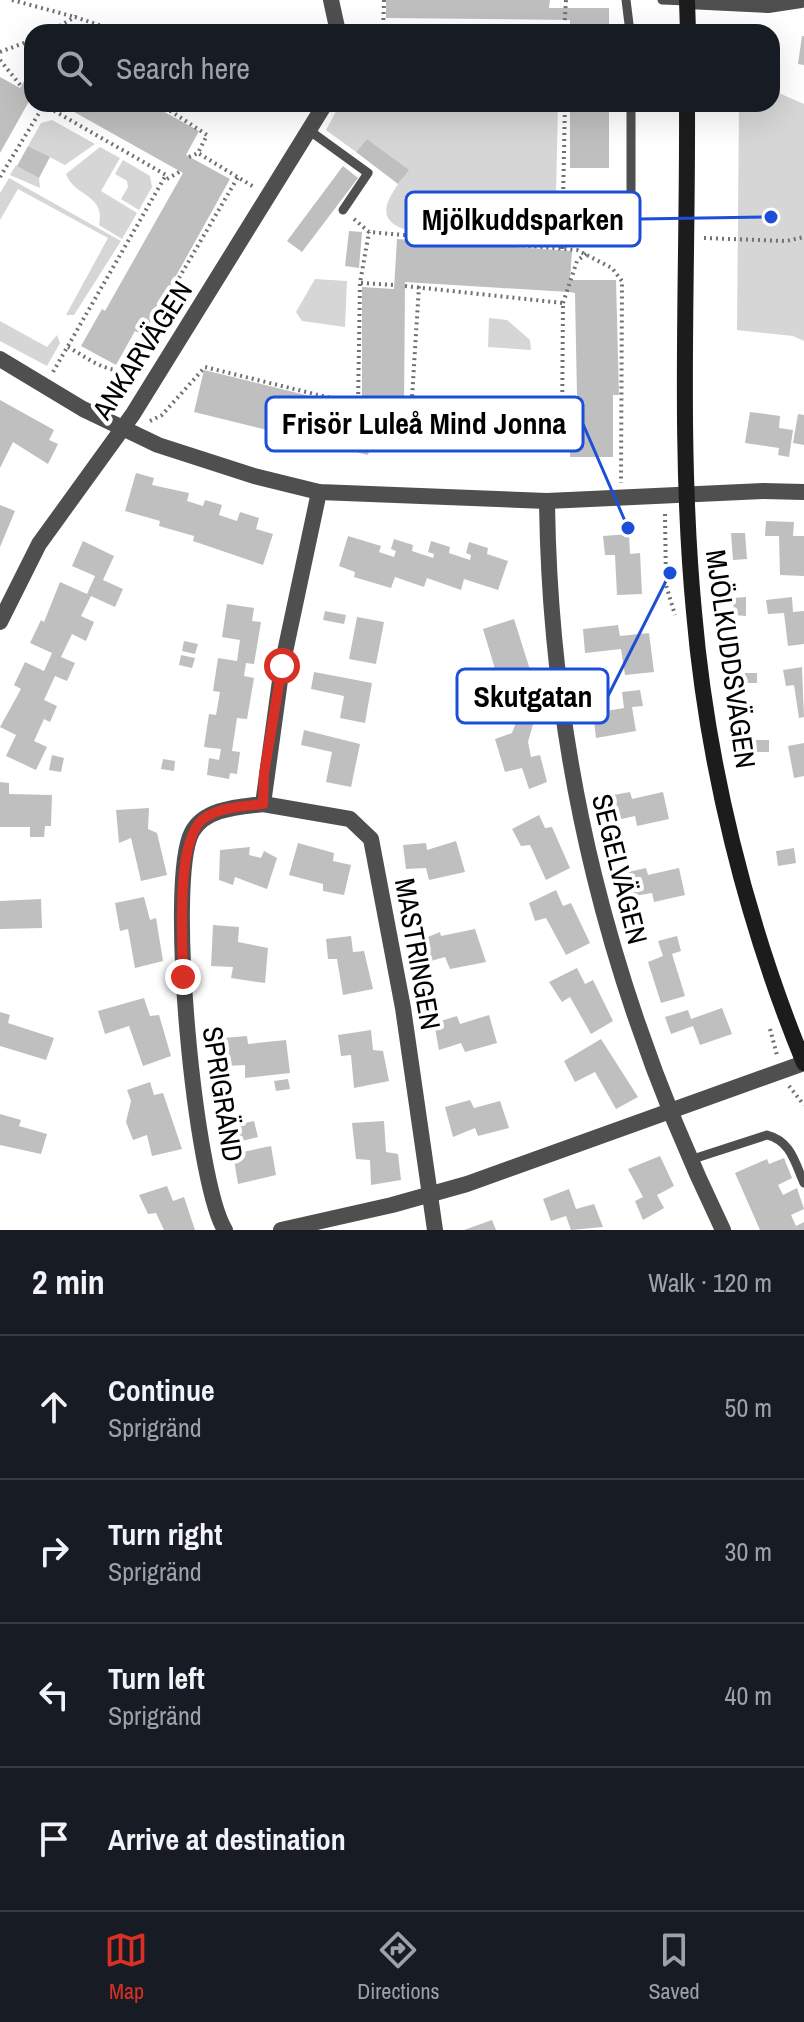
<!DOCTYPE html>
<meta charset="utf-8">
<style>
:root{--surface:#171b24;--page:#20242c;--text:#f1f3f6;--muted:#9ea1a6;--line:#363941;--accent:#d93025}
body{margin:0;font-family:"Archivo Narrow",sans-serif;background:var(--page);color:var(--text)}
.stop{position:absolute;width:24px;height:24px;margin:-18px;border:6px solid #d93025;border-radius:50%;background:#fff}
.stop.end{background:#d93025;border-color:#fff;box-shadow:0 2px 8px #0008}
.list{margin:0;padding:0;list-style:none}
h2{display:flex;justify-content:space-between;align-items:center;height:104px;margin:0;padding:0 32px;font-size:34px}
h2 small{font-size:26px;font-weight:400;color:var(--muted)}
.list li{display:grid;grid-template-columns:52px 1fr auto;gap:24px;align-items:center;box-sizing:border-box;height:144px;padding:0 32px;border-top:2px solid var(--line)}
.list b{display:block;font-size:30px;white-space:nowrap}
.list p{margin:0;font-size:26px;white-space:nowrap;color:var(--muted)}
.list em{font-size:26px;font-style:normal;color:var(--muted)}
.icon{flex:none;width:44px;height:44px;fill:none;stroke:currentColor;stroke-width:2;stroke-linecap:round;stroke-linejoin:round}
.map{position:relative;flex:none;width:804px;height:1230px;overflow:hidden}
.search{position:absolute;background:var(--surface);box-shadow:0 8px 32px #0002;left:24px;right:24px;top:24px;height:88px;display:flex;align-items:center;gap:20px;box-sizing:border-box;padding:0 28px;border-radius:24px;color:var(--muted);font-size:30px}
.sheet{height:680px;background:var(--surface)}
nav{display:flex;justify-content:space-around;align-items:center;box-sizing:border-box;height:112px;border-top:2px solid var(--line);background:var(--surface);font-size:22px;color:var(--muted)}
nav a{display:grid;justify-items:center;gap:4px}
nav .on{color:var(--accent)}
.map>svg:first-child{display:block}
</style>
<div class="map">
<svg width="804" height="1230" viewBox="0 0 804 1230">
<rect width="100%" height="100%" fill="#fff"/>
<g fill="#d6d6d6">
<polygon points="772,90 804,104 804,341 793,336 737,330 739,104 772,104"/>
<path d="M340 104H558L555 242 411 231C367 220 392 194 408 170L367 139 356 152 326 130Z"/>
<polygon points="52,120 95,144 65,165 28,146 41,123"/>
<path d="M100 147 120 158 101 191 137 213 122 239 99 225C106 194 74 197 66 174Z"/>
<polygon points="123,160 150,176 152,187 139,210 121,199 128,187 127,181 115,174"/>
<polygon points="16,165 39,178 40,188 10,175"/>
<polygon points="9,178 121,241 74,315 66,315 108,238 18,189 0,220 0,193"/>
<polygon points="315,279 347,281 345,327 302,321 296,312"/>
<polygon points="489,318 507,320 530,340 531,350 488,347"/>
<polygon points="0,321 47,347 57,335 60,343 47,366 0,341"/>
</g>
<g fill="#bfbfbf">
<polygon points="386,0 550,0 549,8 609,8 609,32 570,32 570,20 386,18"/>
<polygon points="802,36 804,36 804,65 798,64"/>
<polygon points="32,67 32,96 0,153 0,77 20,88"/>
<polygon points="60,104 150,104 199,131 186,155 230,179 143,335 135,331 116,365 81,346 102,309 105,311 183,173"/>
<rect x="570" y="104" width="39" height="64"/>
<polygon points="367,139 409,170 398,184 356,152"/>
<polygon points="28,146 50,157 39,178 17,166"/>
<polygon points="343,166 358,178 302,252 287,241"/>
<polygon points="349,231 362,232 359,268 345,266"/>
<polygon points="397,239 572,251 570,280 616,280 619,395 613,395 613,457 570,457 569,396 577,396 575,293 569,292 405,282 404,407 376,406 375,412 379,412 368,455 194,412 204,370 362,409 362,287 394,289"/>
<polygon points="0,400 54,430 49,440 58,444 48,464 13,442 0,468"/>
<polygon points="750,412 780,416 779,428 793,430 789,457 778,455 779,448 745,443"/>
<polygon points="798,414 804,415 804,445 793,443"/>
<polygon points="136,473 154,478 152,485 189,493 187,501 203,506 205,500 222,505 219,515 237,521 240,512 259,518 256,529 273,534 263,565 193,541 194,536 159,526 160,521 125,511"/>
<polygon points="0,505 15,511 0,547"/>
<polygon points="766,521 794,522 793,536 804,536 804,576 780,575 779,536 765,536"/>
<polygon points="731,533 745,533 747,559 733,560"/>
<polygon points="629,534 630,554 640,553 642,594 617,595 615,555 605,555 603,536"/>
<polygon points="348,536 381,546 379,552 394,557 396,551 391,549 394,539 413,545 412,551 433,558 434,554 428,552 431,541 450,547 449,553 470,560 471,555 466,553 469,542 488,548 487,554 508,561 498,590 464,579 461,590 427,578 424,587 395,577 391,588 354,577 355,572 339,566"/>
<polygon points="83,541 114,556 103,580 123,589 115,607 91,596 81,616 94,622 86,641 72,634 61,657 75,663 67,681 55,676 44,700 57,706 50,722 44,719 34,741 47,747 36,770 6,756 16,735 0,727 21,689 14,685 25,662 44,671 52,653 30,643 41,620 44,622 60,582 87,594 95,576 72,566"/>
<polygon points="746,597 746,616 734,615 733,598"/>
<polygon points="792,597 793,612 804,611 804,644 788,646 784,613 768,614 766,600"/>
<polygon points="227,604 254,608 252,621 261,622 254,664 246,663 244,676 254,678 247,719 237,718 232,751 240,752 237,774 230,773 229,779 207,775 209,758 219,760 221,749 204,747 209,714 216,715 220,692 213,691 218,658 237,661 240,640 222,637"/>
<polygon points="325,611 346,615 344,624 323,620"/>
<polygon points="357,617 384,622 376,664 349,659"/>
<polygon points="514,619 531,673 515,676 521,709 537,710 528,742 531,757 540,755 547,782 529,789 522,768 505,772 495,739 512,733 521,709 494,716 490,680 498,679 483,629"/>
<polygon points="618,625 620,636 649,633 654,672 625,675 621,649 585,653 583,629"/>
<polygon points="184,641 198,644 195,654 182,651"/>
<polygon points="181,655 195,658 192,668 179,665"/>
<polygon points="802,667 804,717 799,718 794,685 786,686 783,670"/>
<polygon points="314,672 372,683 365,723 340,718 344,696 311,689"/>
<rect x="745" y="673" width="12" height="10"/>
<polygon points="640,690 643,706 632,707 636,731 596,738 593,713 624,708 622,692"/>
<polygon points="304,730 360,744 351,787 326,782 332,752 301,745"/>
<rect x="756" y="740" width="13" height="12"/>
<polygon points="804,743 804,776 794,778 788,746"/>
<polygon points="52,755 64,758 61,772 49,770"/>
<polygon points="163,759 175,761 174,771 161,769"/>
<polygon points="0,782 9,783 9,794 52,795 51,826 45,826 44,837 30,837 30,827 0,827"/>
<polygon points="630,792 632,799 663,792 669,819 637,826 635,816 612,821 608,796"/>
<polygon points="149,808 148,829 157,833 167,875 141,881 131,838 119,843 116,810"/>
<polygon points="539,815 545,828 552,827 570,868 546,880 530,845 521,846 512,829"/>
<polygon points="456,841 465,872 429,880 426,868 406,869 403,845 426,843 427,850"/>
<polygon points="298,843 334,853 333,861 351,865 344,895 323,891 323,884 289,875"/>
<polygon points="250,847 249,855 261,858 264,851 277,858 267,889 235,877 233,885 219,880 220,850"/>
<polygon points="794,848 796,863 778,866 776,851"/>
<polygon points="646,868 648,875 679,868 685,895 654,902 652,893 629,897 624,873"/>
<polygon points="556,890 563,906 571,903 590,943 566,955 546,918 535,921 529,903"/>
<polygon points="144,897 150,920 156,918 163,961 135,968 128,929 120,931 115,903"/>
<polygon points="41,899 42,928 0,929 0,901"/>
<polygon points="213,925 239,927 238,942 268,948 265,983 231,978 233,967 211,966"/>
<polygon points="475,929 486,962 450,969 445,957 424,963 418,941 440,932 441,936"/>
<polygon points="351,936 353,952 364,951 373,989 343,995 337,959 328,959 326,939"/>
<polygon points="677,936 681,951 672,954 685,996 661,1003 648,962 663,956 658,941"/>
<polygon points="577,968 585,984 593,980 613,1021 591,1034 570,997 562,1002 549,982"/>
<polygon points="144,998 150,1016 159,1015 171,1056 143,1066 129,1026 105,1034 98,1011"/>
<polygon points="722,1008 732,1034 700,1045 693,1026 671,1034 665,1017 688,1010 691,1019"/>
<polygon points="0,1012 10,1015 8,1023 54,1038 46,1060 0,1046"/>
<polygon points="489,1015 497,1043 465,1052 461,1043 439,1050 434,1023 457,1016 460,1024"/>
<polygon points="371,1030 373,1050 383,1051 389,1081 354,1088 351,1055 341,1056 338,1035"/>
<polygon points="247,1036 248,1044 286,1040 290,1073 245,1078 245,1065 226,1066 223,1038"/>
<polygon points="601,1039 638,1097 616,1109 595,1072 575,1082 564,1061"/>
<polygon points="288,1079 290,1089 276,1091 274,1081"/>
<polygon points="150,1082 154,1095 163,1093 182,1149 152,1156 147,1135 133,1140 126,1122 131,1101 127,1090"/>
<polygon points="470,1100 474,1108 500,1101 509,1128 478,1136 475,1128 453,1137 445,1107"/>
<polygon points="0,1114 21,1120 19,1126 47,1134 41,1154 0,1145"/>
<polygon points="254,1121 258,1137 234,1143 230,1126"/>
<polygon points="384,1121 386,1152 398,1154 401,1180 371,1185 370,1160 356,1159 352,1123"/>
<polygon points="271,1146 276,1175 238,1184 233,1154"/>
<polygon points="660,1156 674,1186 657,1195 664,1208 643,1220 635,1201 643,1197 628,1169"/>
<polygon points="784,1158 792,1178 778,1185 783,1195 797,1188 804,1209 791,1215 796,1226 804,1222 804,1230 760,1230 735,1173 767,1159 769,1164"/>
<polygon points="167,1186 173,1201 184,1197 195,1230 164,1230 156,1213 148,1214 139,1195"/>
<polygon points="569,1189 576,1209 594,1204 603,1227 571,1230 566,1216 551,1221 543,1199"/>
<polygon points="492,1220 496,1230 464,1230"/>
</g>
<g fill="none" stroke-linecap="round" stroke-linejoin="round">
<g stroke="#717171" stroke-width="4" stroke-dasharray="2 4" stroke-linecap="butt">
<polyline points="12,0 75,17"/>
<polyline points="49,32 75,17 120,32"/>
<polyline points="383,32 384,0"/>
<polyline points="564,32 566,0"/>
<polyline points="0,52 32,40"/>
<polyline points="0,60 21,86"/>
<polyline points="160,104 207,135 198,153 254,187"/>
<polyline points="189,157 198,153"/>
<polyline points="0,177 44,105 166,175 53,372"/>
<polyline points="167,179 181,171"/>
<polyline points="566,204 617,204"/>
<polyline points="354,219 369,232 577,250 612,268 622,281 621,483"/>
<polyline points="704,238 786,241 804,237"/>
<polyline points="562,249 565,104"/>
<polyline points="361,283 394,285"/>
<polyline points="405,286 563,303 562,430"/>
<polyline points="563,303 577,261 587,253"/>
<path d="M68 347C85 356 110 377 127 367L238 177"/>
<polyline points="358,406 360,283 369,232"/>
<polyline points="376,408 411,414"/>
<polyline points="150,421 162,415 205,367 363,406"/>
<polyline points="416,425 411,414 419,286"/>
<polyline points="665,514 666,585 675,615"/>
<polyline points="770,1029 777,1055"/>
<polyline points="789,1086 804,1105"/>
</g>
<g stroke="#4f4f4f" stroke-width="9">
<polyline points="626,0 630,32"/>
<polyline points="662,0 687,1"/>
<polyline points="631,104 631,204"/>
<polyline points="310,131 368,173 343,210"/>
<path d="M693 1159 767 1135C791 1141 795 1163 804 1183"/>
</g>
<g stroke="#4f4f4f" stroke-width="16">
<polyline points="331,0 338,32"/>
<polyline points="687,1 768,5 801,0"/>
<polyline points="0,359 83,409 158,445 254,476 319,492 547,501 763,491 804,492"/>
<path d="M547 501C550 759 611 998 723 1230"/>
<polyline points="0,622 39,544 133,414 325,104"/>
<polyline points="263,804 350,819 371,839 403,1008 435,1230"/>
<path d="M225 1230C195 1183 166 880 192 832 205 808 239 807 263 804L282 666 319 492"/>
<polyline points="281,1230 392,1205 467,1184 804,1063"/>
</g>
<g stroke="#1c1c1c" stroke-width="16">
<polyline points="687,0 688,32"/>
<path d="M687 104C688 273 678 444 694 612 707 764 746 922 804 1063"/>
</g>
</g>
<g fill="none" stroke-linecap="round" stroke-linejoin="round">
<path stroke="#d93025" stroke-width="10" d="M183 977C183 941 175 842 203 819 220 807 244 806 263 804L264 774 282 666"/>
</g>
<g text-anchor="middle" stroke-width="8" stroke-linejoin="round" paint-order="stroke">
<g font-size="28" fill="#000" stroke="#fff">
<text transform="translate(142 350) rotate(-57)" y="10">ANKARVÄGEN</text>
<text transform="translate(731 659) rotate(82)" y="10">MJÖLKUDDSVÄGEN</text>
<text transform="translate(620 869) rotate(76)" y="10">SEGELVÄGEN</text>
<text transform="translate(418 954) rotate(80)" y="10">MASTRINGEN</text>
<text transform="translate(223 1094) rotate(81)" y="10">SPRIGRÄND</text>
</g>
</g>
<path fill="none" stroke="#1d4ed8" stroke-width="3" d="M771 217L640 219M628 528L583 424M670 573L608 696"/>
<g fill="#1d4ed8" stroke="#fff" stroke-width="3">
<circle cx="771" cy="217" r="8"/>
<circle cx="628" cy="528" r="8"/>
<circle cx="670" cy="573" r="8"/>
</g>
<g fill="#fff" stroke="#1d4ed8" stroke-width="3">
<rect x="406" y="192" width="234" height="54" rx="8"/>
<rect x="266" y="397" width="317" height="54" rx="8"/>
<rect x="457" y="669" width="151" height="54" rx="8"/>
</g>
<g font-size="30" text-anchor="middle" font-weight="bold" fill="#000">
<text x="523" y="230">Mjölkuddsparken</text>
<text x="424" y="434">Frisör Luleå Mind Jonna</text>
<text x="533" y="707">Skutgatan</text>
</g>
</svg>
<div class="stop" style="left:282px;top:666px"></div>
<div class="stop end" style="left:183px;top:977px"></div>
<div class="search"><svg class="icon" aria-label="search" viewBox="0 0 24 24"><circle cx="10" cy="10" r="6"/><path d="M15 15l6 6"/></svg>Search here</div>
</div>
<section class="sheet">
<h2>2 min<small>Walk · 120 m</small></h2>
<ul class="list">
<li><svg class="icon" aria-label="ahead" viewBox="0 0 24 24"><path d="M12 20V5M6 11l6-6 6 6"/></svg><div><b>Continue</b><p>Sprigränd</p></div><em>50 m</em></li>
<li><svg class="icon" aria-label="right" viewBox="0 0 24 24"><path d="M7 20v-9h11M14 6l5 5-5 5"/></svg><div><b>Turn right</b><p>Sprigränd</p></div><em>30 m</em></li>
<li><svg class="icon" aria-label="left" viewBox="0 0 24 24"><path d="M17 20v-9H6M10 6l-5 5 5 5"/></svg><div><b>Turn left</b><p>Sprigränd</p></div><em>40 m</em></li>
<li><svg class="icon" aria-label="arrive" viewBox="0 0 24 24"><path d="M6 21V4h12l-3 4 3 4H6"/></svg><div><b>Arrive at destination</b></div></li>
</ul>
</section>
<nav>
<a class="on"><svg class="icon" aria-label="map" viewBox="0 0 24 24"><path d="M3 6l6-2 6 2 6-2v14l-6 2-6-2-6 2zM9 4v14M15 6v14"/></svg>Map</a>
<a><svg class="icon" aria-label="directions" viewBox="0 0 24 24"><path d="M12 3l9 9-9 9-9-9zM9 14v-3h6M13 9l2 2-2 2"/></svg>Directions</a>
<a><svg class="icon" aria-label="saved" viewBox="0 0 24 24"><path d="M7 4h10v16l-5-4-5 4z"/></svg>Saved</a>
</nav>
